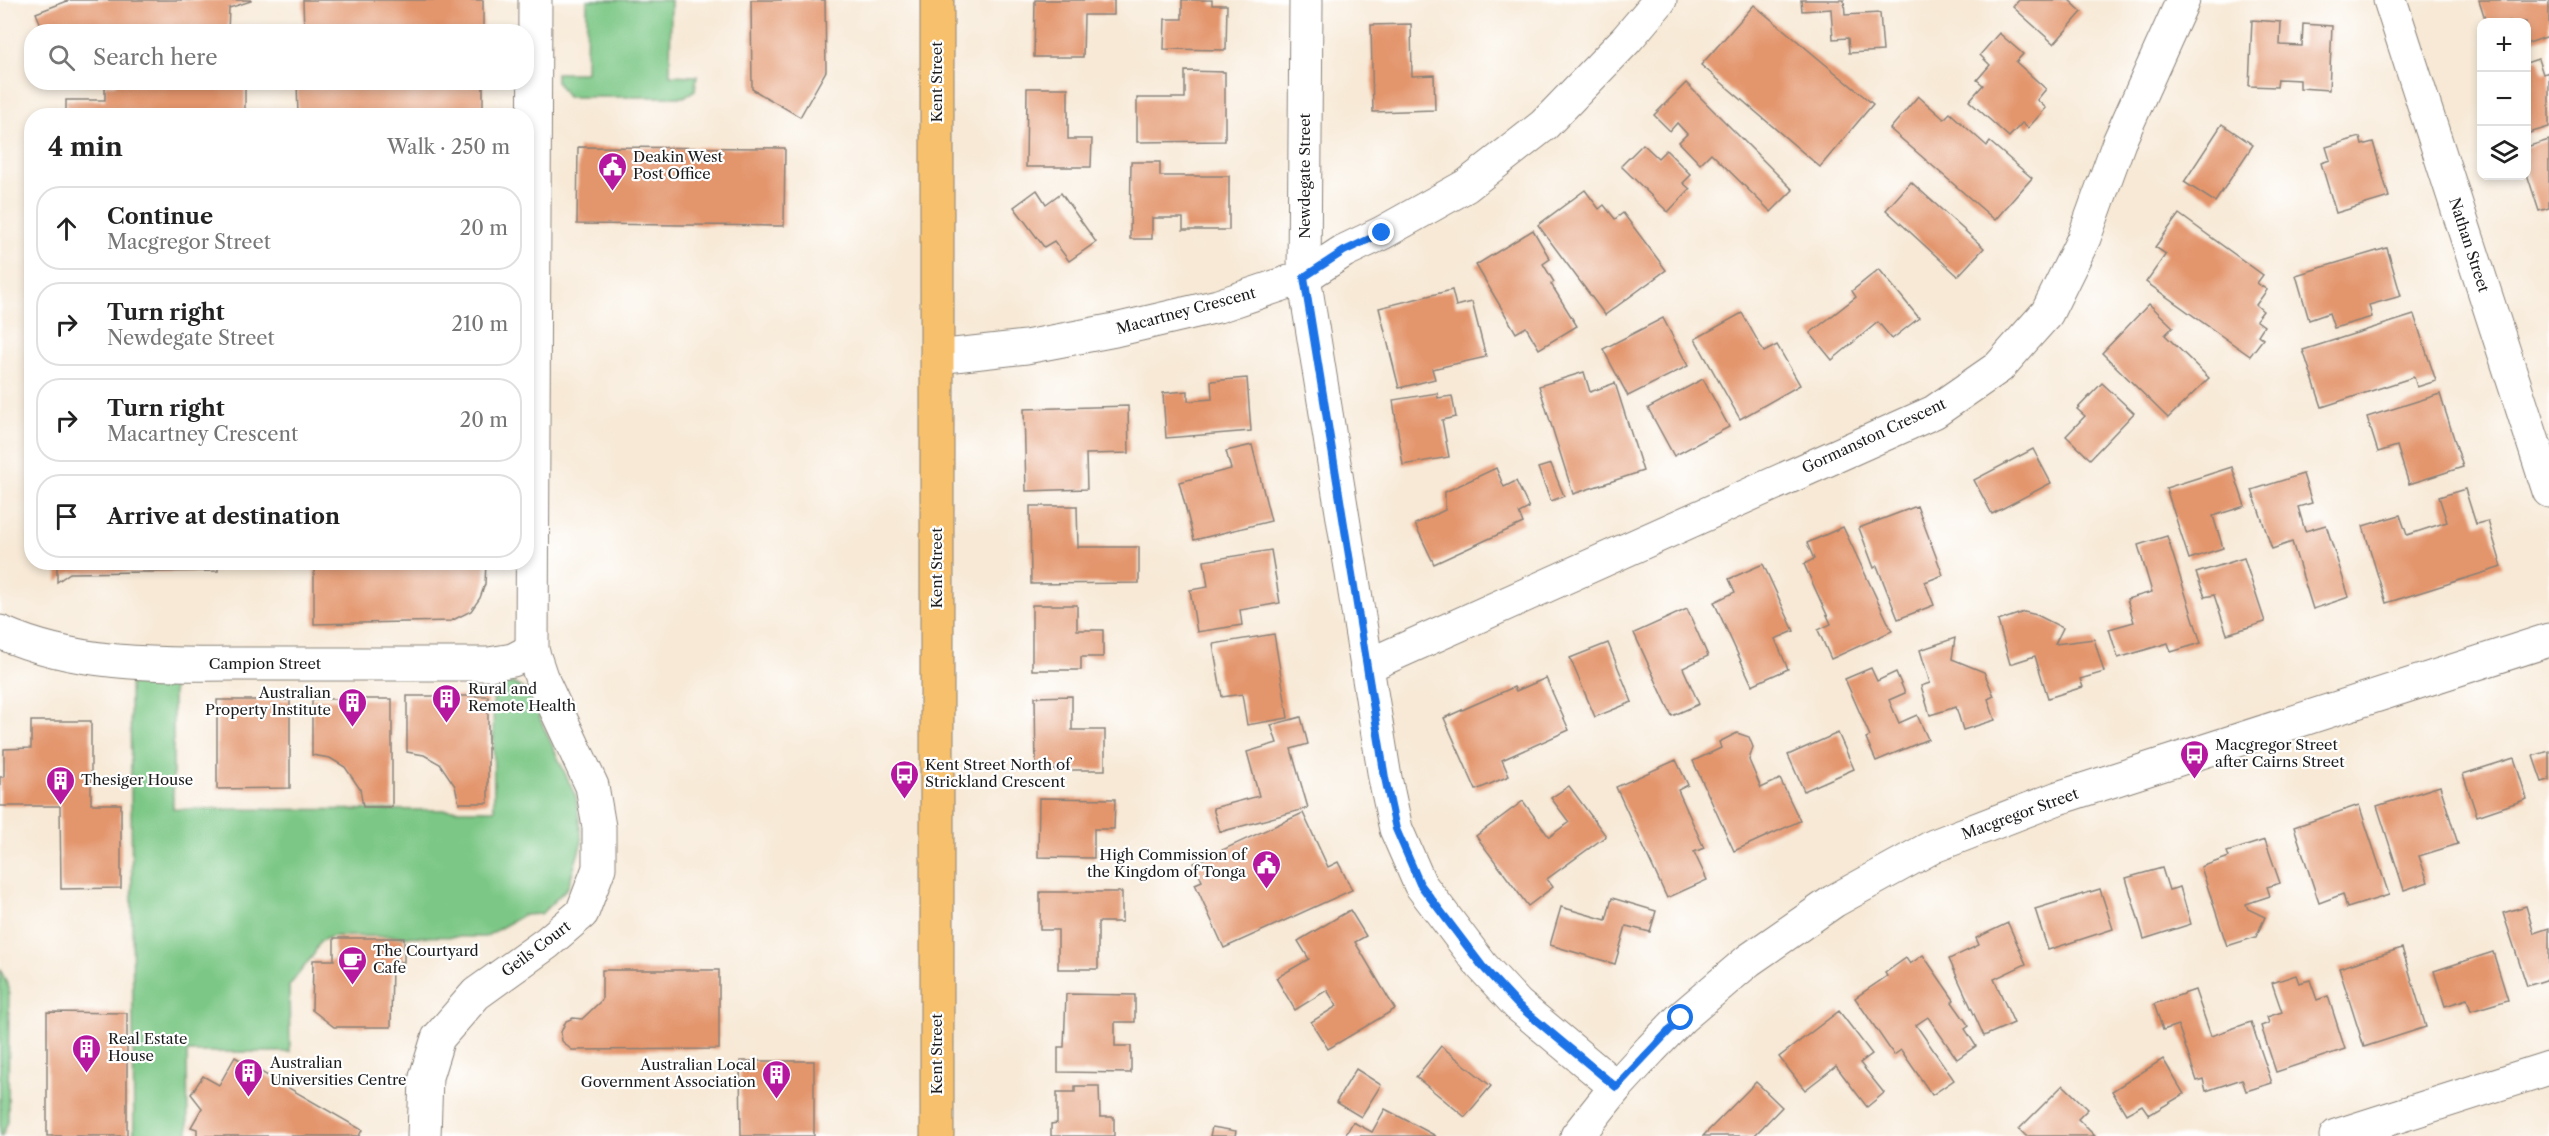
<!DOCTYPE html>
<meta charset="utf-8">
<style>
:root{--surface:#fff;--page:#f6f6f6;--text:#222;--muted:#767676;--line:#e0e0e0}
body{margin:0;font-family:"Libre Caslon Text",serif;background:var(--page);color:var(--text)}
.controls{position:absolute;right:18px;top:18px;display:grid;overflow:hidden;border-radius:12px;box-shadow:0 3px 9px #0003}
.controls button{width:54px;height:54px;display:grid;place-items:center;padding:0;border:0;border-bottom:2px solid var(--line);background:var(--surface);color:var(--text);font:30px sans-serif}
.stop{position:absolute;width:18px;height:18px;margin:-14px;border:4px solid #1a73e8;border-radius:50%;background:#fff}
.stop.end{background:#1a73e8;border-color:#fff;box-shadow:0 2px 6px #0008}
.list{margin:0;padding:0;list-style:none}
h2{display:flex;justify-content:space-between;align-items:center;height:78px;margin:0;padding:0 24px;font-size:26px}
h2 small{font-size:20px;font-weight:400;color:var(--muted)}
.list li{display:grid;grid-template-columns:39px 1fr auto;gap:18px;align-items:center;box-sizing:border-box;height:84px;margin:0 12px 12px;padding:0 12px;border:2px solid var(--line);border-radius:24px}
.list b{display:block;font-size:22px;white-space:nowrap}
.list p{margin:0;font-size:20px;white-space:nowrap;color:var(--muted)}
.list em{font-size:20px;font-style:normal;color:var(--muted)}
.icon{flex:none;width:33px;height:33px;fill:none;stroke:currentColor;stroke-width:2;stroke-linecap:round;stroke-linejoin:round}
.map{position:relative;flex:none;width:2549px;height:1136px;overflow:hidden}
.search{position:absolute;background:var(--surface);box-shadow:0 3px 9px #0003;left:24px;top:24px;width:510px;height:66px;display:flex;align-items:center;gap:15px;box-sizing:border-box;padding:0 21px;border-radius:24px;color:var(--muted);font-size:22px}
.panel{position:absolute;background:var(--surface);box-shadow:0 3px 9px #0003;left:24px;top:108px;width:510px;height:462px;border-radius:24px}
.map>svg:first-child{display:block}
</style>
<div class="map">
<svg width="2549" height="1136" viewBox="0 0 2549 1136">
<rect width="100%" height="100%" fill="#fff"/>
<filter id="ink" filterUnits="userSpaceOnUse"><feTurbulence type="fractalNoise" baseFrequency=".0167" numOctaves="2"/><feDisplacementMap in="SourceGraphic" scale="12" xChannelSelector="R" yChannelSelector="G"/><feConvolveMatrix kernelMatrix="1 2 1 2 8 2 1 2 1" color-interpolation-filters="sRGB"/></filter>
<filter id="wash" filterUnits="userSpaceOnUse"><feTurbulence type="fractalNoise" baseFrequency=".008" numOctaves="4" result="noise"/><feDisplacementMap in="SourceGraphic" scale="24" xChannelSelector="R" yChannelSelector="G"/><feGaussianBlur stdDeviation="1.35" result="paint"/><feColorMatrix in="noise" values="0 0 0 0 0 0 0 0 0 0 0 0 0 0 0 0 0 1.4 0 .05"/><feComposite in="paint" operator="in"/></filter>
<g filter="url(#wash)">
<rect width="100%" height="100%" fill="#f7e9d6"/>
<g fill="#7bc785" stroke="#4c7250" stroke-width="1.5">
<polygon points="587,0 671,0 670,75 697,76 695,90 684,97 567,97 556,81 556,73 586,73"/>
<polygon points="130,680 173,681 173,809 494,810 493,682 513,683 527,691 576,797 582,842 568,887 541,914 523,915 485,937 334,936 320,941 314,954 289,986 290,1052 187,1052 188,1136 134,1136"/>
<polygon points="0,969 9,988 8,1121 2,1136 0,1136"/>
</g>
<g id="blocks">
<g fill="#e3956c">
<polygon points="70,0 251,0 251,1 229,8 228,32 44,32 36,13"/>
<polygon points="303,0 483,0 483,31 304,31"/>
<polygon points="751,0 825,0 826,71 800,117 752,89"/>
<polygon points="1035,0 1114,0 1114,15 1084,15 1083,57 1034,57"/>
<polygon points="1182,0 1212,0 1212,5 1227,5 1226,50 1164,49 1165,19 1182,19"/>
<polygon points="1801,0 1844,0 1845,15 1880,13 1883,51 1849,53 1848,38 1833,39 1831,9 1802,11"/>
<polygon points="2019,0 2069,0 2082,12 2054,44 2013,7"/>
<polygon points="2479,0 2549,0 2549,36 2526,44 2526,22 2486,22"/>
<polygon points="1754,5 1873,104 1820,167 1701,65"/>
<polygon points="2252,20 2281,22 2280,45 2302,46 2303,24 2332,26 2329,90 2300,88 2300,80 2278,79 2277,87 2249,86"/>
<polygon points="1411,24 1412,76 1434,75 1435,110 1373,112 1371,25"/>
<polygon points="1999,33 2023,54 2016,62 2046,89 2037,100 2046,108 2028,128 2022,123 2009,137 1969,101 1983,85 1977,80 1990,65 1980,55"/>
<polygon points="2538,59 2543,74 2549,72 2549,127 2526,134 2526,63"/>
<polygon points="1185,71 1225,72 1225,141 1137,142 1137,98 1185,98"/>
<polygon points="116,82 245,82 245,116 66,116 66,100 105,100 105,85 116,85"/>
<polygon points="297,82 483,82 483,116 298,116"/>
<polygon points="1686,83 1793,190 1771,212 1711,153 1700,164 1679,142 1687,134 1677,123 1670,131 1654,115"/>
<polygon points="1027,88 1068,88 1068,139 1092,139 1091,167 1026,167"/>
<polygon points="1918,96 1944,119 1950,113 1987,146 1990,142 2032,178 1995,220 1890,129"/>
<polygon points="2222,124 2253,145 2215,202 2184,182"/>
<polygon points="2360,137 2362,145 2373,142 2389,197 2336,213 2321,163 2330,160 2326,147"/>
<polygon points="2549,140 2549,208 2539,211 2526,171 2526,147"/>
<polygon points="1643,144 1658,158 1666,150 1691,175 1683,183 1690,189 1668,212 1621,166"/>
<polygon points="578,147 785,148 784,226 577,224"/>
<polygon points="1131,162 1160,162 1160,176 1229,176 1229,230 1183,230 1183,218 1152,218 1152,239 1130,239"/>
<polygon points="1911,182 1984,248 1958,276 1886,210"/>
<polygon points="1037,190 1046,204 1061,193 1096,242 1069,261 1054,241 1044,247 1014,207"/>
<polygon points="1585,190 1599,209 1604,205 1615,219 1623,213 1666,270 1605,315 1538,225"/>
<polygon points="2179,214 2263,275 2257,283 2267,290 2256,305 2263,311 2256,320 2264,326 2258,335 2263,339 2250,356 2146,282 2166,254 2155,247"/>
<polygon points="1533,230 1550,259 1543,264 1554,282 1551,284 1577,326 1539,349 1526,327 1516,333 1476,265"/>
<polygon points="2387,248 2401,296 2369,305 2372,317 2334,328 2329,313 2309,320 2296,275"/>
<polygon points="1879,269 1919,318 1892,339 1878,322 1832,360 1810,333 1856,297 1852,291"/>
<polygon points="1452,290 1456,306 1472,302 1486,357 1432,369 1435,379 1399,388 1379,308"/>
<polygon points="2149,304 2173,327 2165,335 2209,378 2168,418 2102,353"/>
<polygon points="1742,313 1764,352 1777,345 1800,385 1740,419 1695,339"/>
<polygon points="2414,315 2436,381 2417,387 2414,377 2322,407 2303,350"/>
<polygon points="1663,318 1688,366 1628,396 1603,349"/>
<polygon points="1584,372 1590,392 1615,383 1643,471 1573,494 1539,386"/>
<polygon points="1247,378 1251,431 1166,438 1163,393 1188,391 1188,401 1212,399 1211,381"/>
<polygon points="1703,379 1729,427 1674,456 1648,408"/>
<polygon points="2102,383 2134,413 2090,459 2066,436 2085,416 2077,409"/>
<polygon points="1437,393 1438,398 1452,396 1456,417 1442,420 1449,457 1403,465 1393,400"/>
<polygon points="2440,394 2463,467 2409,484 2397,446 2378,452 2367,417"/>
<polygon points="1128,406 1129,453 1086,454 1087,489 1026,491 1024,409"/>
<polygon points="1252,445 1271,521 1194,540 1179,482 1231,469 1226,451"/>
<polygon points="2033,449 2051,483 1992,514 1974,480"/>
<polygon points="1551,464 1564,496 1551,501 1538,468"/>
<polygon points="2232,467 2245,506 2213,516 2223,548 2189,559 2166,488"/>
<polygon points="1496,468 1504,487 1516,481 1529,508 1519,513 1523,523 1434,564 1415,524 1445,510 1445,492"/>
<polygon points="2303,474 2312,503 2298,507 2305,531 2326,525 2349,597 2313,609 2292,542 2272,549 2252,490"/>
<polygon points="2465,489 2476,524 2488,521 2502,567 2386,603 2363,526 2400,515 2407,535 2447,522 2439,497"/>
<polygon points="1030,506 1077,506 1078,547 1139,547 1139,583 1031,584"/>
<polygon points="1917,506 1943,575 1925,582 1934,605 1898,619 1877,566 1874,568 1859,528"/>
<polygon points="1843,527 1892,631 1831,659 1818,630 1831,624 1804,564 1814,559 1807,543"/>
<polygon points="2167,536 2201,643 2171,652 2168,643 2118,658 2109,629 2134,622 2127,599 2152,592 2138,545"/>
<polygon points="1271,550 1280,603 1240,610 1242,625 1197,632 1190,590 1208,587 1204,561"/>
<polygon points="2244,558 2265,622 2227,634 2214,595 2205,597 2196,573"/>
<polygon points="57,562 218,562 218,571 70,573 57,582"/>
<polygon points="314,562 486,562 485,584 480,598 471,611 451,621 314,624"/>
<polygon points="1763,564 1794,631 1775,639 1788,669 1752,685 1714,602 1735,592 1729,579"/>
<polygon points="1032,605 1077,605 1077,630 1103,630 1103,657 1081,657 1081,670 1032,670"/>
<polygon points="1687,609 1708,656 1683,668 1699,704 1672,716 1634,633"/>
<polygon points="2024,612 2037,615 2063,628 2055,644 2094,639 2104,672 2080,679 2083,687 2048,698 2035,656 2010,664 1998,621"/>
<polygon points="1274,634 1288,718 1247,725 1242,694 1222,697 1213,644"/>
<polygon points="1955,638 1952,659 1984,672 1994,696 1988,699 1995,720 1963,730 1956,707 1930,715 1921,686 1930,683 1920,650"/>
<polygon points="1608,643 1632,702 1595,717 1570,658"/>
<polygon points="1871,668 1877,681 1896,672 1905,693 1889,700 1899,723 1917,715 1928,739 1876,761 1866,738 1870,736 1845,679"/>
<polygon points="1546,678 1569,730 1502,760 1509,776 1476,790 1444,718 1514,687 1516,691"/>
<polygon points="407,696 488,696 488,803 459,803 455,786 440,764 424,755 407,752"/>
<polygon points="1072,696 1072,730 1105,730 1105,770 1036,770 1035,697"/>
<polygon points="312,699 392,699 392,807 363,807 360,789 345,767 330,758 312,755"/>
<polygon points="217,700 290,700 290,788 217,789"/>
<polygon points="1301,717 1308,744 1291,749 1308,808 1220,832 1213,808 1259,796 1247,752 1277,743 1271,725"/>
<polygon points="31,721 91,721 91,804 121,804 121,888 61,889 60,806 0,806 0,777 4,777 4,749 31,748"/>
<polygon points="1737,733 1749,737 1753,747 1749,760 1761,788 1780,779 1800,821 1734,851 1693,761 1721,748 1719,742"/>
<polygon points="1838,733 1854,769 1804,791 1788,755"/>
<polygon points="2549,751 2549,780 2542,782 2533,756"/>
<polygon points="2514,758 2527,799 2477,816 2463,774"/>
<polygon points="1676,760 1688,785 1678,790 1704,848 1694,852 1707,880 1667,898 1616,787"/>
<polygon points="1569,786 1606,836 1547,879 1553,887 1528,906 1476,836 1523,801 1549,837 1569,822 1551,798"/>
<polygon points="2440,786 2458,844 2419,856 2428,882 2404,890 2377,806"/>
<polygon points="1039,798 1115,799 1114,829 1094,829 1094,858 1038,857"/>
<polygon points="2359,805 2389,895 2347,908 2343,894 2319,903 2294,827"/>
<polygon points="1303,813 1328,867 1338,862 1352,890 1224,948 1195,884 1202,881 1194,863"/>
<polygon points="2265,840 2280,883 2267,887 2270,896 2246,904 2248,909 2265,917 2256,937 2227,946 2201,867 2229,857 2227,852"/>
<polygon points="2162,868 2169,890 2180,887 2191,924 2144,939 2126,878"/>
<polygon points="2100,889 2113,929 2048,950 2035,909"/>
<polygon points="1040,892 1122,892 1122,922 1098,922 1098,969 1058,969 1058,930 1040,930"/>
<polygon points="1612,898 1656,911 1650,932 1626,926 1615,964 1550,945 1561,907 1606,920"/>
<polygon points="2526,906 2534,933 2549,928 2549,979 2527,986 2503,913"/>
<polygon points="1350,910 1366,936 1355,942 1395,1009 1328,1049 1311,1022 1337,1006 1327,990 1295,1010 1276,978 1309,959 1298,941"/>
<polygon points="2008,923 2026,964 1994,979 2014,1023 1984,1036 1949,959 1979,945 1976,938"/>
<polygon points="334,938 404,938 404,962 392,961 391,1027 334,1027 312,1010 313,960 334,960"/>
<polygon points="2402,948 2426,1027 2364,1047 2339,968"/>
<polygon points="2493,952 2508,1000 2471,1011 2467,999 2445,1006 2434,971"/>
<polygon points="1923,955 1954,1000 1952,1002 1969,1026 1965,1029 1976,1046 1957,1059 1928,1017 1916,1025 1954,1080 1932,1095 1901,1050 1894,1055 1855,998 1887,976 1885,973 1906,958 1910,964"/>
<polygon points="602,970 719,970 719,1049 572,1050 567,1046 562,1041 561,1032 566,1021 573,1018 582,1019 602,1000"/>
<polygon points="2296,975 2299,983 2310,980 2317,1000 2328,996 2345,1049 2276,1072 2261,1026 2269,1023 2267,1017 2282,1012 2272,983"/>
<polygon points="2195,990 2211,1036 2251,1022 2272,1083 2246,1091 2242,1079 2206,1091 2203,1079 2197,1081 2178,1025 2163,1030 2154,1004"/>
<polygon points="1066,994 1135,995 1135,1022 1115,1022 1115,1046 1131,1046 1131,1073 1058,1072 1058,1047 1064,1047"/>
<polygon points="1839,1011 1872,1054 1860,1063 1884,1093 1867,1107 1836,1066 1805,1090 1779,1057"/>
<polygon points="47,1012 127,1013 127,1136 47,1136"/>
<polygon points="1441,1046 1491,1086 1465,1117 1416,1077"/>
<polygon points="235,1057 362,1130 359,1136 197,1136 197,1129 191,1127 202,1108 191,1094 203,1076 219,1085"/>
<polygon points="2163,1059 2184,1094 2149,1115 2142,1105 2126,1114 2112,1091"/>
<polygon points="740,1061 814,1061 814,1136 741,1136"/>
<polygon points="1356,1069 1381,1085 1361,1117 1336,1102"/>
<polygon points="1756,1082 1782,1107 1754,1136 1703,1136"/>
<polygon points="2063,1085 2088,1109 2078,1119 2095,1136 2026,1136 2019,1129"/>
<polygon points="1075,1086 1099,1086 1100,1117 1114,1117 1114,1136 1051,1136 1051,1124 1057,1123 1057,1092 1075,1092"/>
<polygon points="1385,1109 1436,1136 1345,1136 1353,1122 1372,1132"/>
<polygon points="1212,1127 1236,1131 1235,1136 1210,1136"/>
</g>
</g>
</g>
<g filter="url(#ink)">
<use href="#blocks" fill-opacity="0" stroke="#8a8279" stroke-width="1.5"/>
<g fill="none" stroke-linecap="round" stroke-linejoin="round">
<defs>
<g id="minor">
<polyline points="1306,0 1304,277 1385,778 1396,829 1420,884 1482,966 1518,1005 1616,1087"/>
<polyline points="2390,0 2549,491"/>
<polyline points="937,357 1026,347 1115,330 1218,306 1304,277 1344,251 1382,233 1466,186 1544,125 1626,40 1660,0"/>
<path d="M0 632C82 669 173 664 261 664 337 664 413 664 489 664L513 660 532 650"/>
<polyline points="1367,666 1934,412 1999,367 2047,313 2084,238 2119,142 2183,0"/>
<polyline points="424,1136 426,1077 438,1038 476,994 547,943 582,913 599,868 599,827 592,786 541,677 532,650 535,0"/>
<polyline points="1577,1136 1616,1087 1651,1049 1681,1018 1749,960 1834,901 1934,846 2058,798 2549,640"/>
<polyline points="2336,1136 2549,1068"/>
</g>
<polyline id="major" points="937,1136 937,0"/>
</defs>
<use href="#minor" stroke="#8a8279" stroke-width="35"/>
<use href="#major" stroke="#8a8279" stroke-width="35"/>
<use href="#minor" stroke="#fff" stroke-width="33"/>
<use href="#major" stroke="#f7c06c" stroke-width="33"/>
</g>
</g>
<g fill="none" stroke-linecap="round" stroke-linejoin="round" filter="url(#ink)">
<polyline stroke="#1a73e8" stroke-width="8" points="1382,233 1344,251 1304,277 1385,778 1396,829 1420,884 1482,966 1518,1005 1616,1087 1681,1018"/>
</g>
<defs>
<symbol id="civic-pin" viewBox="-11 -11 22 30"><path d="M0 17L-7.5 6A9.5 9.5 0 1 1 7.5 6Z" fill="#b5179e" stroke="#fff"/><path d="M-.6-6.5H3V-4.5H.6V-3L4-1V1h2V6H-6V1h2V-1L-.6-3ZM-1.2 2.5V6h2.4V2.5Z" fill="#fff"/></symbol>
<symbol id="building-pin" viewBox="-11 -11 22 30"><path d="M0 17L-7.5 6A9.5 9.5 0 1 1 7.5 6Z" fill="#b5179e" stroke="#fff"/><path d="M-4-6H4V6H1V3H-1V6H-4ZM-2.5-4.3h1.7v1.8h-1.7ZM.8-4.3h1.7v1.8H.8ZM-2.5-1h1.7V.8h-1.7ZM.8-1h1.7V.8H.8Z" fill="#fff"/></symbol>
<symbol id="bus-pin" viewBox="-11 -11 22 30"><path d="M0 17L-7.5 6A9.5 9.5 0 1 1 7.5 6Z" fill="#b5179e" stroke="#fff"/><path d="M-5-6H5V4H4V6H2V4H-2V6H-4V4H-5ZM-3.5-4V0h7V-4ZM-3.5 1.2v1.5H-2V1.2ZM2 1.2v1.5H3.5V1.2Z" fill="#fff"/></symbol>
<symbol id="cafe-pin" viewBox="-11 -11 22 30"><path d="M0 17L-7.5 6A9.5 9.5 0 1 1 7.5 6Z" fill="#b5179e" stroke="#fff"/><path d="M-5.5-4.5H6V0H3Q3 3.5 0 3.5H-2.5Q-5.5 3.5-5.5 0ZM3-3.2v2h1.7v-2ZM-6 4.5H4V6H-6Z" fill="#fff"/></symbol>
</defs>
<g fill-rule="evenodd">
<use href="#civic-pin" x="596" y="150" width="33" height="45"/>
<use href="#building-pin" x="430" y="682" width="33" height="45"/>
<use href="#building-pin" x="336" y="686" width="33" height="45"/>
<use href="#bus-pin" x="2178" y="738" width="33" height="45"/>
<use href="#bus-pin" x="888" y="758" width="33" height="45"/>
<use href="#building-pin" x="44" y="764" width="33" height="45"/>
<use href="#civic-pin" x="1250" y="848" width="33" height="45"/>
<use href="#cafe-pin" x="336" y="944" width="33" height="45"/>
<use href="#building-pin" x="70" y="1032" width="33" height="45"/>
<use href="#building-pin" x="232" y="1056" width="33" height="45"/>
<use href="#building-pin" x="760" y="1058" width="33" height="45"/>
</g>
<g text-anchor="middle" stroke-width="4.5" stroke-linejoin="round" paint-order="stroke">
<g font-size="15" fill="#1c1c1c" stroke="#fff">
<text transform="translate(937 82) rotate(-90)" y="5">Kent Street</text>
<text transform="translate(1305 176) rotate(-90)" y="5">Newdegate Street</text>
<text transform="translate(2469 245) rotate(72)" y="5">Nathan Street</text>
<text transform="translate(1186 311) rotate(-15)" y="5">Macartney Crescent</text>
<text transform="translate(1874 436) rotate(-25)" y="5">Gormanston Crescent</text>
<text transform="translate(937 568) rotate(-90)" y="5">Kent Street</text>
<text x="265" y="669">Campion Street</text>
<text transform="translate(2020 814) rotate(-20)" y="5">Macgregor Street</text>
<text transform="translate(536 949) rotate(-37)" y="5">Geils Court</text>
<text transform="translate(937 1054) rotate(-90)" y="5">Kent Street</text>
</g>
<g font-size="15" fill="#1c1c1c" stroke="#fff" text-anchor="start">
<text x="633" y="162">Deakin West<tspan x="633" dy="17">Post Office</tspan></text>
<text x="468" y="694">Rural and<tspan x="468" dy="17">Remote Health</tspan></text>
<text x="331" y="698" text-anchor="end">Australian<tspan x="331" dy="17">Property Institute</tspan></text>
<text x="2215" y="750">Macgregor Street<tspan x="2215" dy="17">after Cairns Street</tspan></text>
<text x="925" y="770">Kent Street North of<tspan x="925" dy="17">Strickland Crescent</tspan></text>
<text x="81" y="785">Thesiger House</text>
<text x="1246" y="860" text-anchor="end">High Commission of<tspan x="1246" dy="17">the Kingdom of Tonga</tspan></text>
<text x="373" y="956">The Courtyard<tspan x="373" dy="17">Cafe</tspan></text>
<text x="108" y="1044">Real Estate<tspan x="108" dy="17">House</tspan></text>
<text x="270" y="1068">Australian<tspan x="270" dy="17">Universities Centre</tspan></text>
<text x="756" y="1070" text-anchor="end">Australian Local<tspan x="756" dy="17">Government Association</tspan></text>
</g>
</g>
</svg>
<div class="controls">
<button>+</button>
<button>−</button>
<button><svg class="icon" aria-label="layers" viewBox="0 0 24 24"><path d="M12 4l9 5-9 5-9-5zM3 14l9 5 9-5"/></svg></button>
</div>
<div class="stop" style="left:1681px;top:1018px"></div>
<div class="stop end" style="left:1382px;top:233px"></div>
<div class="search"><svg class="icon" aria-label="search" viewBox="0 0 24 24"><circle cx="10" cy="10" r="6"/><path d="M15 15l6 6"/></svg>Search here</div>
<section class="panel">
<h2>4 min<small>Walk · 250 m</small></h2>
<ul class="list">
<li><svg class="icon" aria-label="ahead" viewBox="0 0 24 24"><path d="M12 20V5M6 11l6-6 6 6"/></svg><div><b>Continue</b><p>Macgregor Street</p></div><em>20 m</em></li>
<li><svg class="icon" aria-label="right" viewBox="0 0 24 24"><path d="M7 20v-9h11M14 6l5 5-5 5"/></svg><div><b>Turn right</b><p>Newdegate Street</p></div><em>210 m</em></li>
<li><svg class="icon" aria-label="right" viewBox="0 0 24 24"><path d="M7 20v-9h11M14 6l5 5-5 5"/></svg><div><b>Turn right</b><p>Macartney Crescent</p></div><em>20 m</em></li>
<li><svg class="icon" aria-label="arrive" viewBox="0 0 24 24"><path d="M6 21V4h12l-3 4 3 4H6"/></svg><div><b>Arrive at destination</b></div></li>
</ul>
</section>
</div>
